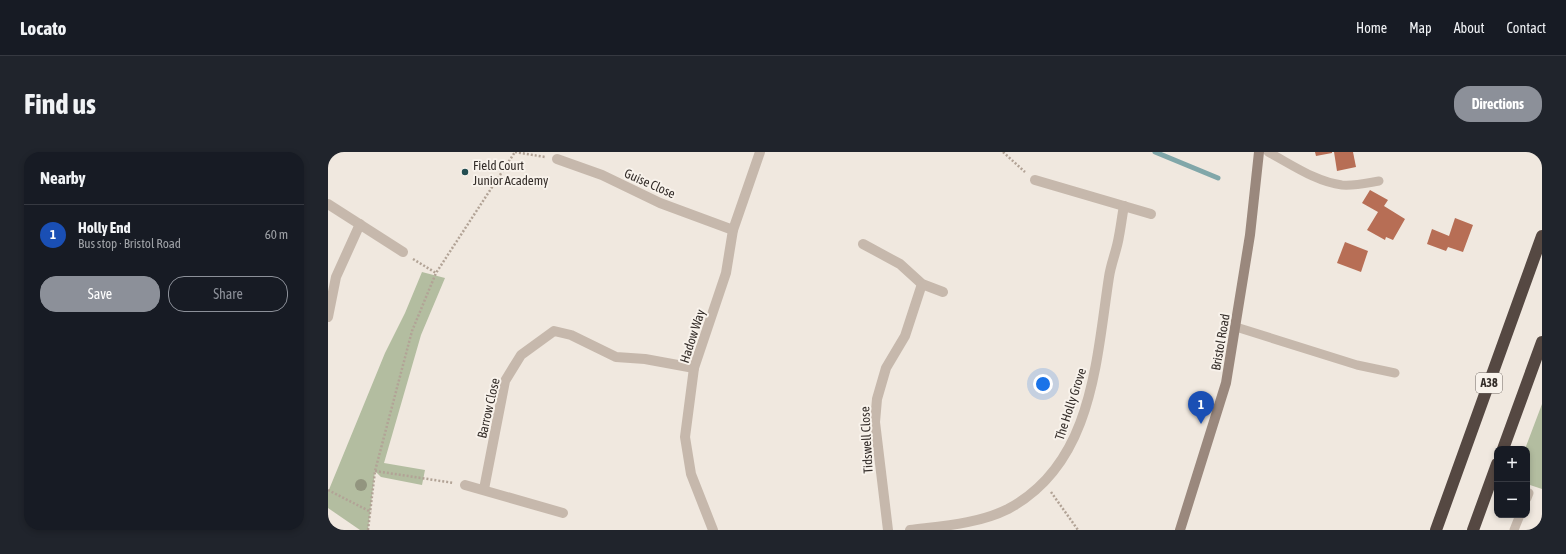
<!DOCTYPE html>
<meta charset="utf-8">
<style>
:root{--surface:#171b24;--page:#20242c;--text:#f1f3f6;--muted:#9ea1a6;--line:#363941;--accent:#8c9099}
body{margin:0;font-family:"Asap Condensed",sans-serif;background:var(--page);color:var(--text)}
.controls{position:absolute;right:12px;bottom:12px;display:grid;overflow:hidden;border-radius:8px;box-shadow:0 2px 6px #0003}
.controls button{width:36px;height:36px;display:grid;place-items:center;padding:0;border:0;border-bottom:1px solid var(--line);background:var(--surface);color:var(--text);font:20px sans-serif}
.you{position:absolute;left:715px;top:232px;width:14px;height:14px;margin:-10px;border:3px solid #fff;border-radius:50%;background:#1a73e8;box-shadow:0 0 0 6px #1a73e833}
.badge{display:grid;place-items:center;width:26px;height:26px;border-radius:50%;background:var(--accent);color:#fff;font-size:13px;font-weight:700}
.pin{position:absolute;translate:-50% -33px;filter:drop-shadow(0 1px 2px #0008)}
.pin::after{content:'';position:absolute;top:21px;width:14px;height:12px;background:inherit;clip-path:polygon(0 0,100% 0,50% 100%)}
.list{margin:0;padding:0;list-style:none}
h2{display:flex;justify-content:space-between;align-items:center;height:52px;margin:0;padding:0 16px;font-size:17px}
h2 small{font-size:13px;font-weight:400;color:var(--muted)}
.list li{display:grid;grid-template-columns:26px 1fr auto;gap:12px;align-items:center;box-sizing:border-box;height:60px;padding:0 16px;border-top:1px solid var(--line)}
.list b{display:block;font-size:15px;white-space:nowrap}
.list p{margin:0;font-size:13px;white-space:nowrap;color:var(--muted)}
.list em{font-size:13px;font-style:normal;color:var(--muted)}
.actions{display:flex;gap:8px;padding:12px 16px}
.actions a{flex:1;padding:9px 0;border:1px solid var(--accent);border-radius:16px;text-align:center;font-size:14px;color:var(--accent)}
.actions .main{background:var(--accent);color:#fff}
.map{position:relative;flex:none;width:1214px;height:378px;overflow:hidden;border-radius:16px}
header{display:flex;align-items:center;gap:24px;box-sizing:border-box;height:56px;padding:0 20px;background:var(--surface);border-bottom:1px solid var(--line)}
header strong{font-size:19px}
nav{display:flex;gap:22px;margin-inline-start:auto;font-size:14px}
.intro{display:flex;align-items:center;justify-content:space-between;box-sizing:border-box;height:96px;padding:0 24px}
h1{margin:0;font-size:28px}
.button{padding:10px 18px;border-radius:16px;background:var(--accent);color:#fff;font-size:14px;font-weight:700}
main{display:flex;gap:24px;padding:0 24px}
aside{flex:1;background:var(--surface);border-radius:16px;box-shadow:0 2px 6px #0003}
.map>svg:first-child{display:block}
</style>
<header>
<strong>Locato</strong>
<nav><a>Home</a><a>Map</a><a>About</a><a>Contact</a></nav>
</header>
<div class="intro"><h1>Find us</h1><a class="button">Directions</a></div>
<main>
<aside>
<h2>Nearby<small></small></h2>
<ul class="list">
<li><span class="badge" style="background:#1a4fb4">1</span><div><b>Holly End</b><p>Bus stop · Bristol Road</p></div><em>60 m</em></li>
</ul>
<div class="actions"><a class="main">Save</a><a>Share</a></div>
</aside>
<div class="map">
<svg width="1214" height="378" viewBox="0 0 1214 378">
<rect width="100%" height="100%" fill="#f0e8df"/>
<g fill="#b3bda0">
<polygon points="94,120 117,126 93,183 56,311 97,318 94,333 53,325 47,319 40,378 32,378 0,356 0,340 57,201 77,161"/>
<polygon points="1214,252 1214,337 1199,332 1199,297 1197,297"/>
</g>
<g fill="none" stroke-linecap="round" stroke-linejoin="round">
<polyline stroke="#81a7a9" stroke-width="5" points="827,0 890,26"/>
</g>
<g fill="#b76e55">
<polygon points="987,0 1004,0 1004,1 988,4"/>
<polygon points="1006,0 1025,0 1028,15 1009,19"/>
<polygon points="1042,38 1060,48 1056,54 1077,67 1065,88 1058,85 1057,88 1039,78 1050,60 1034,51"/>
<polygon points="1127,66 1145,73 1135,100 1120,95 1118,99 1099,92 1104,77 1121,84"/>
<polygon points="1017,90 1040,99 1033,120 1009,111"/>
</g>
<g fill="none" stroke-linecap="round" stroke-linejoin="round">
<g stroke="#b2a396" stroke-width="2.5" stroke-dasharray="2 2" stroke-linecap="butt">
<polyline points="187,0 217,5"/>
<polyline points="675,0 697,20"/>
<polyline points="85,107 108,121"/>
<polyline points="47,319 126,331"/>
<polyline points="0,338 43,360"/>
<polyline points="723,340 750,378"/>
<polyline points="40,378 47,319 84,179 108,121 187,0"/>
</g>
<g stroke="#c6b8ac" stroke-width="9">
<path d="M940 0C963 12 988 30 1014 33 1027 34 1039 31 1051 29"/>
<polyline points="908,175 1029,213 1067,221"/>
<polyline points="1199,346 1201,341"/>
<polyline points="1186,378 1192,363"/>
</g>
<g stroke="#c6b8ac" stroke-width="10">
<polyline points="229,7 274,23 332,51 405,78"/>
<polyline points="707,28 823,62"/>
<polyline points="0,52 75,100"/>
<polyline points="535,92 572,112 594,132 615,140"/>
<polyline points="0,165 8,125 32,72"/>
<polyline points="137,333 235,361"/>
<polyline points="156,337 177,229 193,203 226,179 243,183 288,205 317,207 366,216"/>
<polyline points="385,378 363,322 357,285 366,216 398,121 405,78 432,0"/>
<polyline points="560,378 547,270 549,247 558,216 577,184 594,132"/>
<path d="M582 378C614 374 650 372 680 357 765 312 768 209 781 125 783 111 789 98 791 84 793 74 794 64 796 54"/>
</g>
<polyline stroke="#9a887d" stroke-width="10" points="852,378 898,231 922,83 931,0"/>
<g stroke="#554842" stroke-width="12">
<polyline points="1175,297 1214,190"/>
<polyline points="1108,378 1214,84"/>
<polyline points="1145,378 1169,312"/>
</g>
</g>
<circle fill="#92957f" cx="33" cy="333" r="6"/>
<circle fill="#244e52" stroke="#f8f2eb" stroke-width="1.5" cx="137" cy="20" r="4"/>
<g text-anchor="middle" stroke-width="4" stroke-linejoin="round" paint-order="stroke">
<rect fill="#f8f2eb" stroke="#706964" stroke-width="1" x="1148" y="221" width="26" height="20" rx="3"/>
<g font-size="12" font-weight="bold" fill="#352e2a">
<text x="1161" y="235">A38</text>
</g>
<g font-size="13" fill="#352e2a" stroke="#f8f2eb" text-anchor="start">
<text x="145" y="18">Field Court<tspan x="145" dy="15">Junior Academy</tspan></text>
</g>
<g font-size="13" fill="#352e2a" stroke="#f8f2eb">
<text transform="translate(322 31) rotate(24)" y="5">Guise Close</text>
<text transform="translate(364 184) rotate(-72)" y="5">Hadow Way</text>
<text transform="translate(892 190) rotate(-80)" y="5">Bristol Road</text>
<text transform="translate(742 252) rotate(-72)" y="5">The Holly Grove</text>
<text transform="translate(160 256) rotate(-77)" y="5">Barrow Close</text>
<text transform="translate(538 288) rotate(-93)" y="5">Tidswell Close</text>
</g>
</g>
</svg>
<div class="controls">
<button>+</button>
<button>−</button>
</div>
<div class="you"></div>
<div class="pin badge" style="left:873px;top:272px;background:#1a4fb4">1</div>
</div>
</main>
